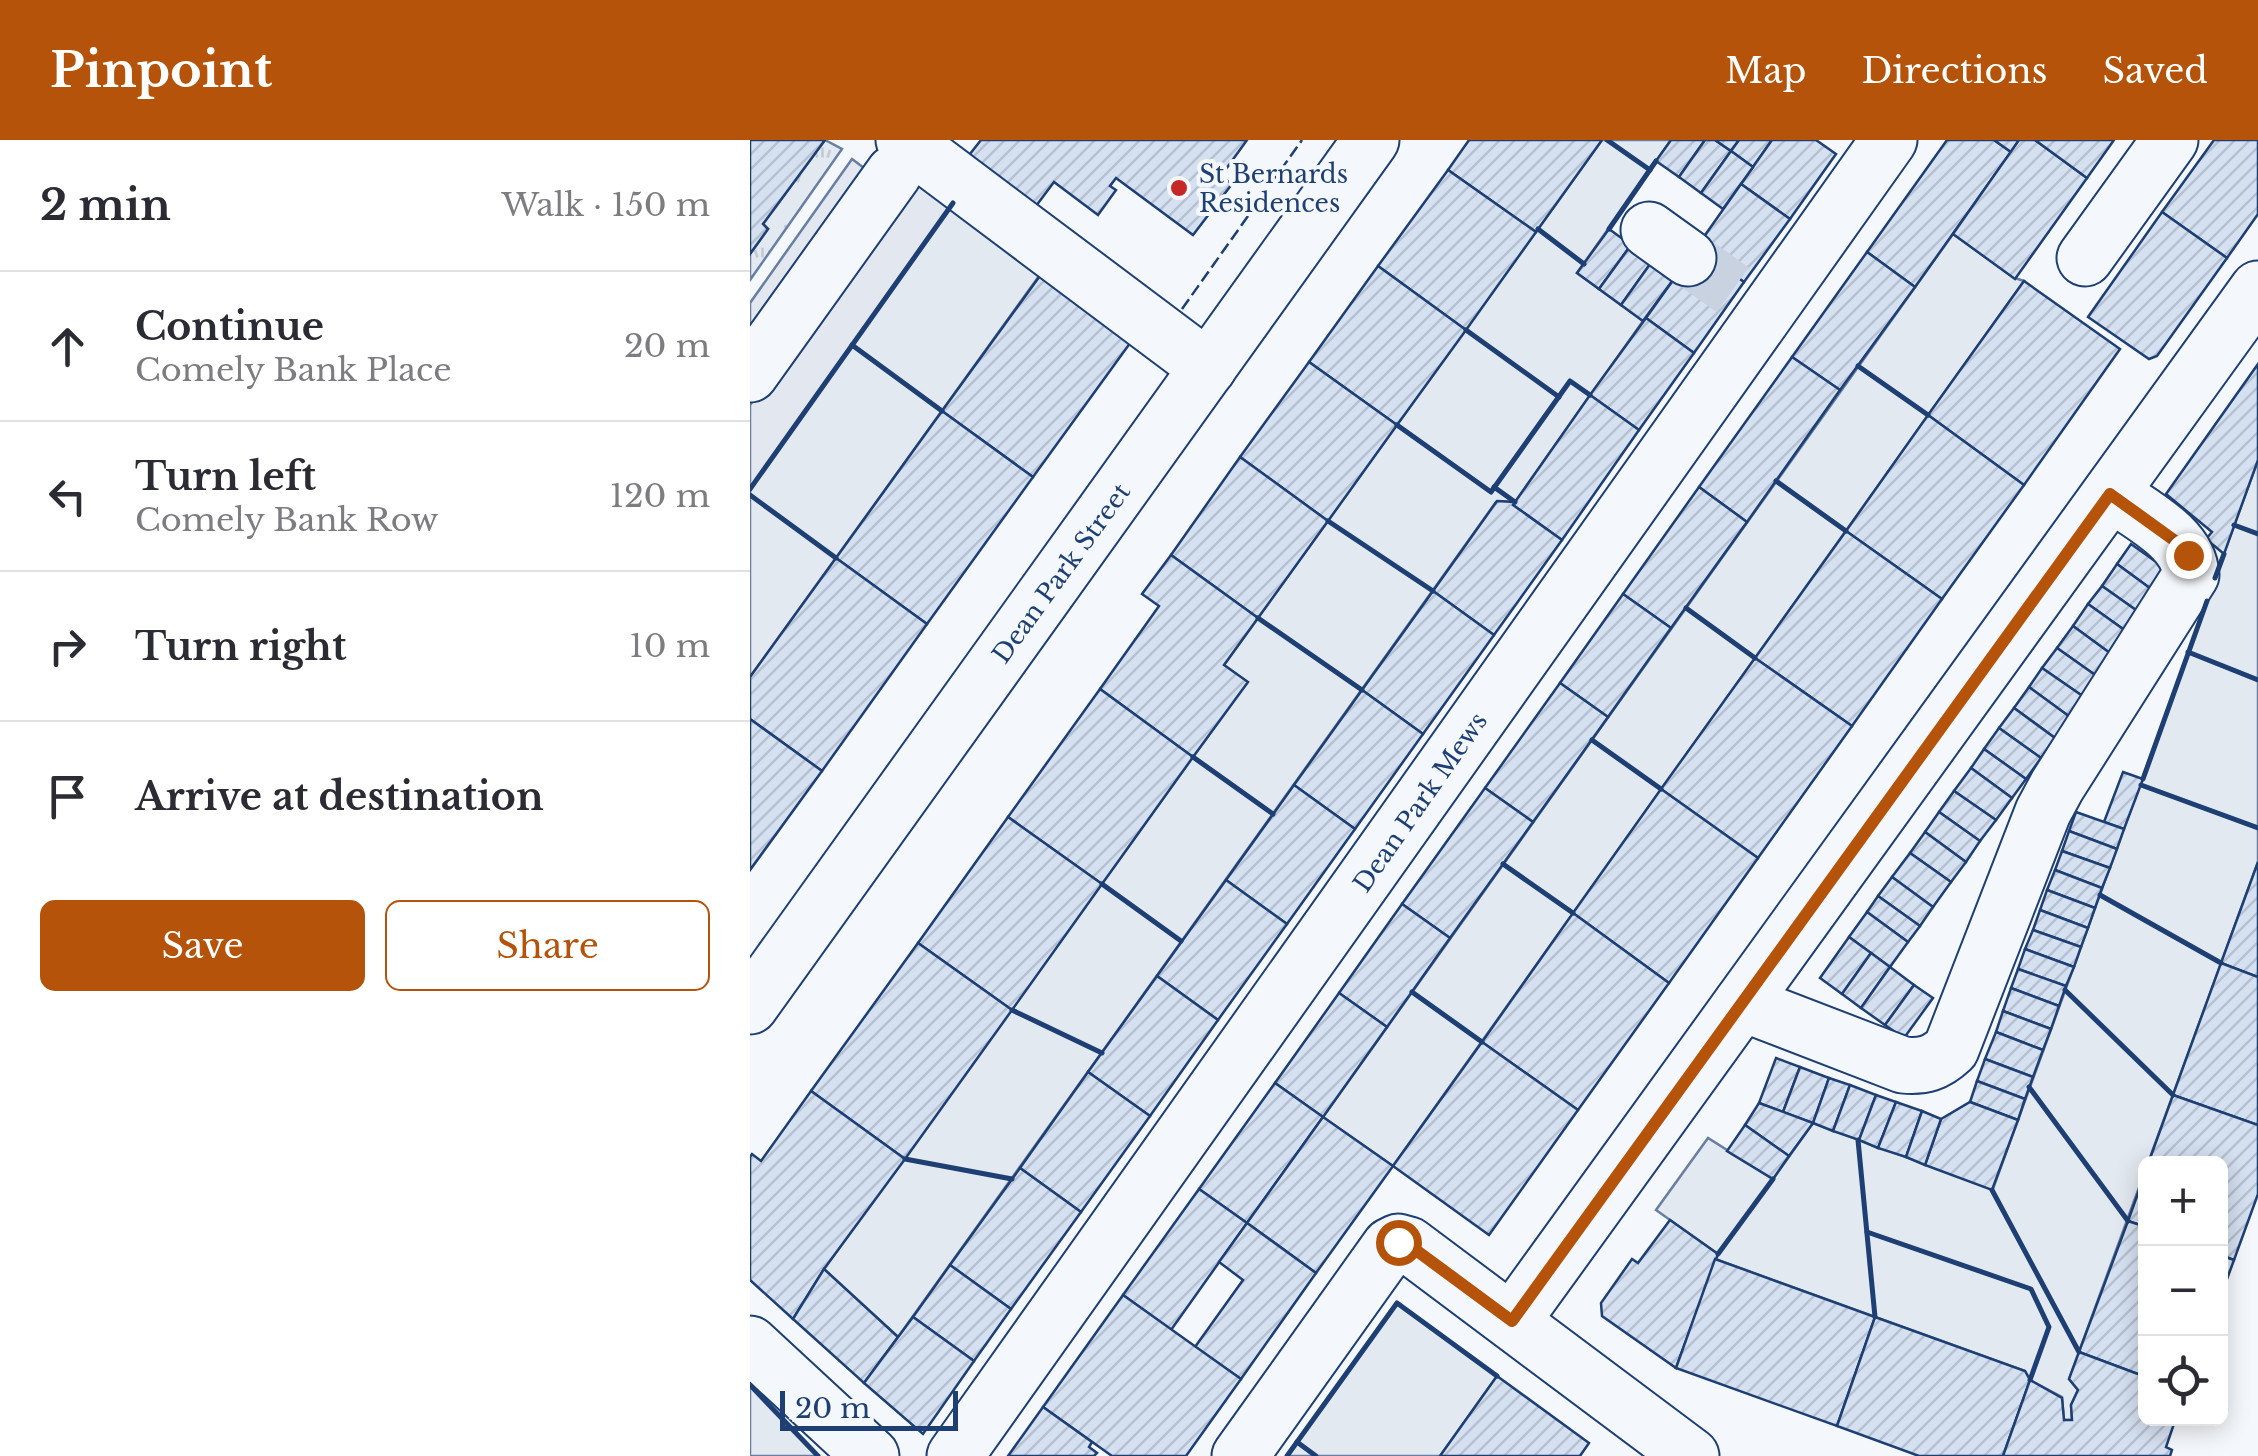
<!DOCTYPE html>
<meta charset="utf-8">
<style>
:root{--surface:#fff;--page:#f7f7f7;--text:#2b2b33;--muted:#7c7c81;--line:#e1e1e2;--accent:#b45309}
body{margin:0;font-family:"Libre Baskerville",serif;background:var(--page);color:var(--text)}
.controls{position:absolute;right:30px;bottom:30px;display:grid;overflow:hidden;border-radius:15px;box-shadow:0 5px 25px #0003}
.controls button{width:90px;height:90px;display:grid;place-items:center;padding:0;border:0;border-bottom:2px solid var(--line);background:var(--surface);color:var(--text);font:50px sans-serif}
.scale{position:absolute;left:30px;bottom:25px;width:178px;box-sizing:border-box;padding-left:10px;border:5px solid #1d3f73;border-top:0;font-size:28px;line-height:35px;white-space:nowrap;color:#1d3f73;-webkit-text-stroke:8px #f4f7fb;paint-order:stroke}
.stop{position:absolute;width:30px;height:30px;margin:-22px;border:8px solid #b45309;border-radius:50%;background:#fff}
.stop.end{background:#b45309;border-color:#fff;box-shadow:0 2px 10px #0008}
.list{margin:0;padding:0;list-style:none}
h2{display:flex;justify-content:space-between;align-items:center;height:130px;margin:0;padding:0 40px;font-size:42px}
h2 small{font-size:32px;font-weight:400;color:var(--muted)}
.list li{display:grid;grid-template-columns:65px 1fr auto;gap:30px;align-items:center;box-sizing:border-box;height:150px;padding:0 40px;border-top:2px solid var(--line)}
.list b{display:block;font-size:38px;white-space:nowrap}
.list p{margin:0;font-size:32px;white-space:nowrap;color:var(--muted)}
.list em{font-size:32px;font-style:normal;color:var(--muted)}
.actions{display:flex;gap:20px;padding:30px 40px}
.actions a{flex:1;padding:22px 0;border:2px solid var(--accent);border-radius:15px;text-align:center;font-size:35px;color:var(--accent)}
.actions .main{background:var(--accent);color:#fff}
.icon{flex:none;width:55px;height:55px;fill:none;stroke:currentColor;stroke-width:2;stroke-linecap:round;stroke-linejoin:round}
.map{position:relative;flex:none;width:1508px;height:1316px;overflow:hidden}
header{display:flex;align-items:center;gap:60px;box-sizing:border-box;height:140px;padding:0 50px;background:var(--accent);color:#fff}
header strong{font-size:48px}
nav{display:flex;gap:55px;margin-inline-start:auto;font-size:35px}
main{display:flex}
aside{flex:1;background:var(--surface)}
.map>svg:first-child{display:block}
</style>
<header>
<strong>Pinpoint</strong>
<nav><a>Map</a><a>Directions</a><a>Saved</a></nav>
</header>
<main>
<aside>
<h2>2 min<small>Walk · 150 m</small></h2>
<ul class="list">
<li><svg class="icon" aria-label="ahead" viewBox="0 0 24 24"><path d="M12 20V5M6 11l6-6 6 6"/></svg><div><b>Continue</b><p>Comely Bank Place</p></div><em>20 m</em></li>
<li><svg class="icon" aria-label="left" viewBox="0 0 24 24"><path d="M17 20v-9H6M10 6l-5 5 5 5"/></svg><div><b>Turn left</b><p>Comely Bank Row</p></div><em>120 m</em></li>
<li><svg class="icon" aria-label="right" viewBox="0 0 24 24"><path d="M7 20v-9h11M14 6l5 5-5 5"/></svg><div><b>Turn right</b></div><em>10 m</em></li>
<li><svg class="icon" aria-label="arrive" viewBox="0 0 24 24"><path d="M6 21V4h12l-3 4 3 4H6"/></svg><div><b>Arrive at destination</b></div></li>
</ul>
<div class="actions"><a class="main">Save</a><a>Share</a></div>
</aside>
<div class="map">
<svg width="1508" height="1316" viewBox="0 0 1508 1316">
<defs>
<pattern id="grass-tufts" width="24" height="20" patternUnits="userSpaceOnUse" patternTransform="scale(2.5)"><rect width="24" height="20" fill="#e3e9f0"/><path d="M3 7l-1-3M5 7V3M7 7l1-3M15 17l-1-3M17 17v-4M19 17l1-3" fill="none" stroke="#c2c9d1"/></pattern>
<pattern id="building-hatch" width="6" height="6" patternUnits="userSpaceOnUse" patternTransform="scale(2.5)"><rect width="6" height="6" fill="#d5e0f0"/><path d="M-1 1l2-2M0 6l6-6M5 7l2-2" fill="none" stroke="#b6c1d1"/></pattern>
</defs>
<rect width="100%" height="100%" fill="#f4f7fb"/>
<polygon fill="url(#grass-tufts)" stroke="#687fa3" stroke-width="2.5" points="75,0 92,9 0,140 0,114 18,89 13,84"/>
<g fill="#e3e9f0" stroke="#687fa3" stroke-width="2.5">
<polygon points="852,0 921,0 827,133 893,181 765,362 746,362 148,1197 74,1129 497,542 474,525"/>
<polygon points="206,58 297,125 0,537 0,349"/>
<polygon points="1203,94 1265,138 1274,141 643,1026 573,977"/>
<polygon points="1508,320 1508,722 1319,1239 1328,1250 1321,1265 1322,1280 1314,1280 1312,1257 1280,1240 1275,1231 965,1119 968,1114 906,1070 958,998 1023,1039 1063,983 1243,1049"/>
<polygon points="647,1163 747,1236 690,1316 537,1316"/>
<polygon points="0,1245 68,1316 0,1316"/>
</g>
<g fill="#e3e8f0" stroke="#687fa3" stroke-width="2.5">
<polygon points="102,19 122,34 0,206 0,163"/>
<polygon points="168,31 206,58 0,349 0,265"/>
</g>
<g fill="url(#building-hatch)" stroke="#1d3f73" stroke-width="2.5">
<polygon points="0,0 75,0 13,84 18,89 0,114"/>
<polygon points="231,0 497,0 471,36 482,44 443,95 366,38 360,46 366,50 348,75 304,42 283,70 216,19"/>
<polygon points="719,0 852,0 786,92 698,30"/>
<polygon points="921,0 955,0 929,37 906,21"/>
<polygon points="955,0 965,0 981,11 951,53 929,37"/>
<polygon points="965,0 989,0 981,11"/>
<polygon points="989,0 1022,0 1003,27 981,11"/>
<polygon points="1022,0 1066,0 1086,14 1040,79 991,44"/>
<polygon points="1197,0 1244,0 1261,12 1165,147 1117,112"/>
<polygon points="1244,0 1269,0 1261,12"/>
<polygon points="1269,0 1285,0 1337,38 1265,139 1203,94"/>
<polygon points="1285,0 1364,0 1337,38"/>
<polygon points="1464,0 1508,0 1508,74 1477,118 1412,72"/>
<polygon points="981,11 1003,27 973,69 951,53"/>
<polygon points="698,30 786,92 716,190 628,126"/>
<polygon points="991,44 1040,79 994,142 946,108"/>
<polygon points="1412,72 1477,118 1407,216 1399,219 1338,177"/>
<polygon points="859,89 881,105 849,149 827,133"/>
<polygon points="881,105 903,120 871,165 849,149"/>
<polygon points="946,108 994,142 944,213 896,178"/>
<polygon points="1117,112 1165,147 1090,250 1042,217"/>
<polygon points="903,120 925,137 893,181 871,165"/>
<polygon points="300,122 391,188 283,337 192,271"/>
<polygon points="628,126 716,190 647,285 559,222"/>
<polygon points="1274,141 1370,209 1274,345 1178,275"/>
<polygon points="896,178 944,213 889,290 840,255"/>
<polygon points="1042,217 1090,250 997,382 949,347"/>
<polygon points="559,222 647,285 578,381 490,317"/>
<polygon points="1508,224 1508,320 1474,414 1456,399 1462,392 1416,354"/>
<polygon points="840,255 889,290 812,400 763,365"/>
<polygon points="192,271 283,337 177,484 86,418"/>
<polygon points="1178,275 1274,345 1192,459 1096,391"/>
<polygon points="490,317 578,381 508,478 421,415"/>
<polygon points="949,347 997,382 921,488 873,454"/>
<polygon points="747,361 765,362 763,365 812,400 744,495 683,451"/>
<polygon points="1096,391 1192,459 1102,586 1005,518"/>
<polygon points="1381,404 1423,434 1408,454 1367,424"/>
<polygon points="421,415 508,478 474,525 498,542 443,617 350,549 409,466 392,454"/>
<polygon points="86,418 177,484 72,631 0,579 0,537"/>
<polygon points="1367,424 1408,454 1393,475 1352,446"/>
<polygon points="1352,446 1393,475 1380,494 1338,464"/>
<polygon points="683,451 744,495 673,594 612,550"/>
<polygon points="873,454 921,488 858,577 810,543"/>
<polygon points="1338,464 1380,494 1364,516 1323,486"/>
<polygon points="1323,486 1364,516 1348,537 1307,508"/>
<polygon points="1307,508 1348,537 1334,557 1292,528"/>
<polygon points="1005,518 1102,586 1008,718 911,649"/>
<polygon points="1292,528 1334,557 1320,577 1279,547"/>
<polygon points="810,543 858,577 783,682 735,648"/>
<polygon points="1279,547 1320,577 1305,598 1264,568"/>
<polygon points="350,549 443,617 352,744 258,677"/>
<polygon points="612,550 673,594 605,689 544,645"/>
<polygon points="1264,568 1305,598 1291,618 1249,588"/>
<polygon points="0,579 72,631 0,730"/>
<polygon points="1249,588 1291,618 1276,639 1234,609"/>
<polygon points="1234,609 1276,639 1262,658 1221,628"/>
<polygon points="1221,628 1262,658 1246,680 1204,651"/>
<polygon points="1373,632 1393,639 1374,689 1354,682"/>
<polygon points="544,645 605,689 537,784 476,740"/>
<polygon points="735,648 783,682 700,798 652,764"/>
<polygon points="911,649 1008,718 919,843 823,773"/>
<polygon points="1204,651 1246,680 1230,701 1189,672"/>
<polygon points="1189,672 1230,701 1216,722 1175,692"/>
<polygon points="1326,672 1374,689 1367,709 1319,691"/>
<polygon points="258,677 352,744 262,870 168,803"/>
<polygon points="1319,691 1367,709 1360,728 1312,711"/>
<polygon points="1175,692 1216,722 1201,742 1160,713"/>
<polygon points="1312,711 1360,728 1352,748 1305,730"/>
<polygon points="1160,713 1201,742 1183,767 1142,737"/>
<polygon points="1508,722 1508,837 1471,823"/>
<polygon points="1305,730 1352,748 1345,768 1297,750"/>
<polygon points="1142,737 1183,767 1170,786 1128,756"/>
<polygon points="476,740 537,784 468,880 407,836"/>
<polygon points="1297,750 1345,768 1338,788 1290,770"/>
<polygon points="1128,756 1170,786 1158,802 1117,772"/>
<polygon points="652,764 700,798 637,887 589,853"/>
<polygon points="1290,770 1338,788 1331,807 1283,790"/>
<polygon points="1117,772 1158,802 1140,827 1099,797"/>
<polygon points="823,773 919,843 828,970 732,902"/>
<polygon points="1283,790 1331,807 1324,827 1275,809"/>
<polygon points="1099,797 1121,813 1092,854 1070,838"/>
<polygon points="168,803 262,870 155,1019 61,951"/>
<polygon points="1275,809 1324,827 1316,846 1268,829"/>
<polygon points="1121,813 1140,827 1111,868 1092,854"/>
<polygon points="1471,823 1508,837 1508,985 1423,955"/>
<polygon points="1140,827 1164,845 1135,885 1111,868"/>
<polygon points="1268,829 1316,846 1309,866 1261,848"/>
<polygon points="407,836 468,880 400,976 338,932"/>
<polygon points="1164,845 1183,858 1154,898 1135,885"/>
<polygon points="1261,848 1309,866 1301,889 1253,871"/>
<polygon points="589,853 637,887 573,977 525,943"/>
<polygon points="1253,871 1301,889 1293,910 1246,892"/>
<polygon points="1246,892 1293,910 1283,937 1235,919"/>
<polygon points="732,902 828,970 739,1095 643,1026"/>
<polygon points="1026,918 1050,927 1033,972 1009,963"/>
<polygon points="1235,919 1283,937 1275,959 1227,941"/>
<polygon points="1050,927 1079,938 1063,983 1033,972"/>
<polygon points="338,932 400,976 331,1072 270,1028"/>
<polygon points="1079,938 1100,945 1083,991 1063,983"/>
<polygon points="1227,941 1275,959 1268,980 1220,962"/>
<polygon points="525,943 573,977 497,1083 449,1049"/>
<polygon points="1100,945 1126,955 1109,1000 1083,991"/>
<polygon points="61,951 155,1019 74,1129 43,1179 0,1140 0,1017 2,1014 11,1021"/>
<polygon points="1126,955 1146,962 1128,1008 1109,1000"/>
<polygon points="1423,955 1508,985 1508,1054 1484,1120 1470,1115 1470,1024 1398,1024"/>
<polygon points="1146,962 1172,971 1156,1017 1128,1008"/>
<polygon points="1220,962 1268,980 1242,1050 1175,1025 1191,979"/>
<polygon points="1009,963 1063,983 1039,1016 995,985"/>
<polygon points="1172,971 1191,979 1175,1025 1156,1017"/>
<polygon points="573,977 643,1026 566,1133 497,1083"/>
<polygon points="995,985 1039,1016 1023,1039 977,1011"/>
<polygon points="270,1028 331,1072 261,1169 200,1125"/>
<polygon points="1396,1031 1396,1087 1378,1081"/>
<polygon points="449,1049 497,1083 421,1190 373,1155"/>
<polygon points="920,1080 968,1114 926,1228 852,1176 851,1163 882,1119 888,1123"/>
<polygon points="1378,1081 1396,1087 1396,1237 1329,1212"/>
<polygon points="497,1083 566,1133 491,1239 445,1207 493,1140 469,1122"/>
<polygon points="1470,1115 1484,1120 1470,1158"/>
<polygon points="965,1119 1125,1177 1087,1286 926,1228"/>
<polygon points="200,1125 261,1169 224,1221 163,1177"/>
<polygon points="74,1129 148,1197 114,1243 43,1179"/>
<polygon points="373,1155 491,1239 436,1316 362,1316 293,1267"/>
<polygon points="163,1177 224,1221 173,1294 114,1243"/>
<polygon points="1125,1177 1275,1231 1280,1240 1253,1316 1169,1316 1087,1286"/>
<polygon points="1329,1212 1396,1237 1396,1278 1426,1278 1416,1307 1422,1310 1420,1316 1253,1316 1280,1240 1312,1258 1314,1280 1322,1280 1321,1265 1328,1250 1319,1239"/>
<polygon points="747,1236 839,1303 830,1316 690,1316"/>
<polygon points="293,1267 342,1302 339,1307 347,1313 344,1316 258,1316"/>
</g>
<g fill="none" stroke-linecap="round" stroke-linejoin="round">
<polyline stroke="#c9d2e0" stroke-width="55" stroke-dasharray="55 28" stroke-linecap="butt" points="938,118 987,153"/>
<defs>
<g id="minor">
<polyline points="154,0 458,228"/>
<polyline points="899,90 938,118"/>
<polyline points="1335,118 1420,0"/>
<polyline points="0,234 144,33"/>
<path d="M992 863 1153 925C1174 927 1186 923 1201 909L1293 672 1307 646 1441 435C1439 397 1389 374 1361 353"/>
<polyline points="0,866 621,0"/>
<polyline points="762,1181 1508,149"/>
<polyline points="0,1204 121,1316"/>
<polyline points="205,1316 1139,0"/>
<polyline points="490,1316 640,1106 648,1102 659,1105 941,1316"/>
</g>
</defs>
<use href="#minor" stroke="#1d3f73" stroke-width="59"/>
<use href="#minor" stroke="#f4f7fb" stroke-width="55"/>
<polyline stroke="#1d3f73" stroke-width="2.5" stroke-dasharray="12 5" stroke-linecap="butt" points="432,169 552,0"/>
<g stroke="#1d3f73" stroke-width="5">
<polyline points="857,0 900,30"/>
<polyline points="788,89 834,124"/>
<polyline points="859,89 906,21"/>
<polyline points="716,190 809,257"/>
<polyline points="102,205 192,271"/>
<polyline points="1108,226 1178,275"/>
<polyline points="647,285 741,352 820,241 840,255"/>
<polyline points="1026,341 1096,391"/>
<polyline points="744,347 765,362"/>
<polyline points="0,349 203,63"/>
<polyline points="0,355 86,418"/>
<polyline points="578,381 683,451"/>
<polyline points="1484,385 1508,394"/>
<polyline points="1465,438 1474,414"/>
<polyline points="936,468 1005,518"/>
<polyline points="508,478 612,550"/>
<polyline points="1438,512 1508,540"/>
<polyline points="842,600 911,649"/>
<polyline points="443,617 523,674"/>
<polyline points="1393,639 1457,461"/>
<polyline points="1391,645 1508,688"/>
<polyline points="753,724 823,773"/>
<polyline points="352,744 431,801"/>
<polyline points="1350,755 1471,823"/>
<polyline points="1315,850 1423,955"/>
<polyline points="662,852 732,902"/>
<polyline points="262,870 352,913"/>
<polyline points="1279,947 1378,1081"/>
<polyline points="1108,1000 1125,1177"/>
<polyline points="155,1019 262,1039"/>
<polyline points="1242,1050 1329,1212"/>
<polyline points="1117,1092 1281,1149 1299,1187 1280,1240"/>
<polyline points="968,1114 1023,1039"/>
<polyline points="0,1245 68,1316"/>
<polyline points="547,1302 566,1316"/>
<polyline points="537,1316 647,1163 747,1236"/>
</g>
</g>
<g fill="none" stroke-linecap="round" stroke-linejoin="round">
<polyline stroke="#b45309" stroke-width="12" points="648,1102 659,1105 762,1181 1360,354 1428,403 1438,415"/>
</g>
<circle fill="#c62828" stroke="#f4f7fb" stroke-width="4" cx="429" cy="48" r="10"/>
<g text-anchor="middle" stroke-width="8" stroke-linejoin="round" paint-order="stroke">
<g font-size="25" fill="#1d3f73" stroke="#f4f7fb" text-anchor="start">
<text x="449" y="43">St Bernards<tspan x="449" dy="29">Residences</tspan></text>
</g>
<g font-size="25" fill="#1d3f73" stroke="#f4f7fb">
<text transform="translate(311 433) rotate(-54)" y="9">Dean Park Street</text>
<text transform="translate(670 662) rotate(-55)" y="9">Dean Park Mews</text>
</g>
</g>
</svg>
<div class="controls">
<button>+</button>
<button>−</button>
<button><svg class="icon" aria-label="locate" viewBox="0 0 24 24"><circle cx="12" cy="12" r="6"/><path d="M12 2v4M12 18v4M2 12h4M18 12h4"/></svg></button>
</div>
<div class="scale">20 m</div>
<div class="stop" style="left:648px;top:1102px"></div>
<div class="stop end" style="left:1438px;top:415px"></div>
</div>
</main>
